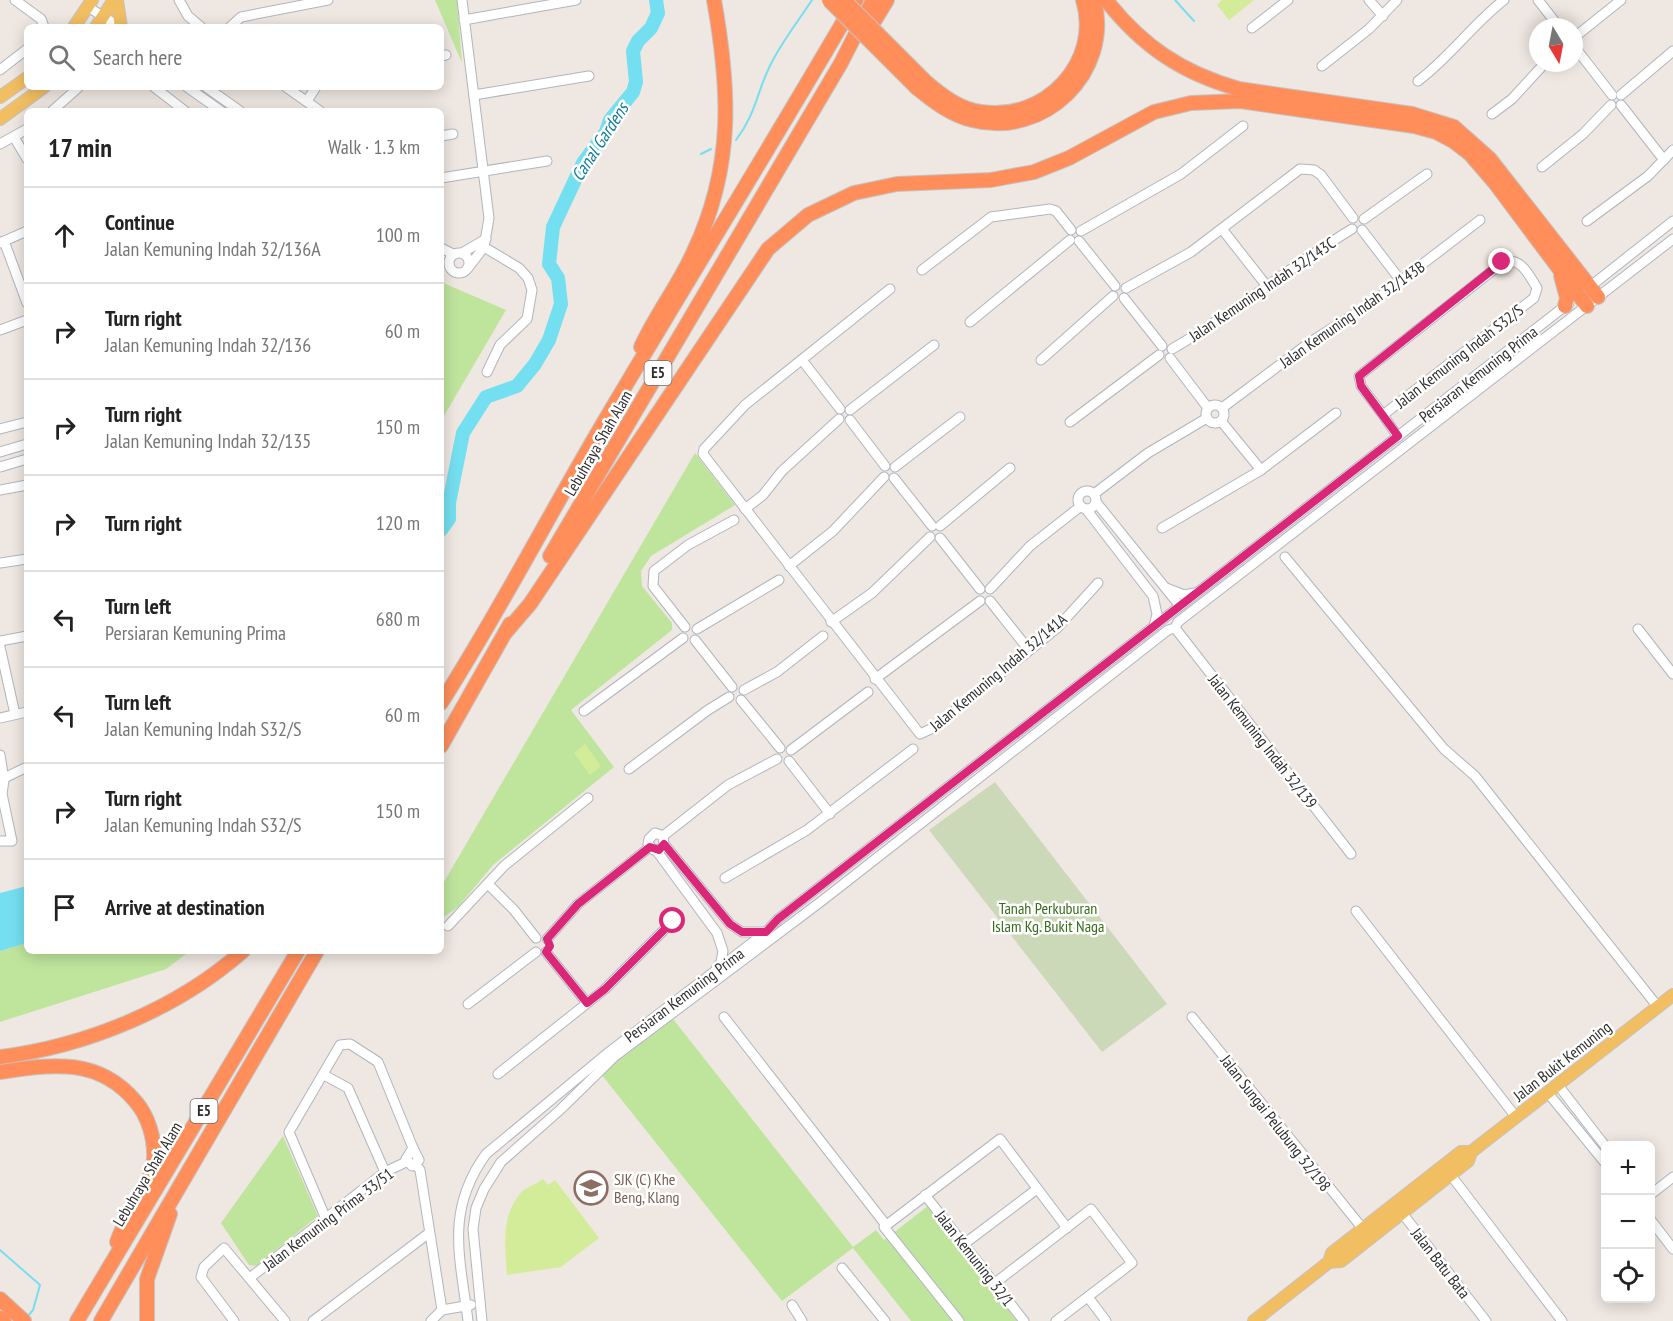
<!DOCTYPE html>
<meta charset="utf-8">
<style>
:root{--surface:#fff;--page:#f6f6f6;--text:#222;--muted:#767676;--line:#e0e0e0}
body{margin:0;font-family:"PT Sans Narrow",sans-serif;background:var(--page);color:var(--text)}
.controls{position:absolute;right:18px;bottom:18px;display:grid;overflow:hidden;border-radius:9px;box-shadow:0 3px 15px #0003}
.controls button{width:54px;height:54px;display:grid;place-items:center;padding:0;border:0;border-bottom:2px solid var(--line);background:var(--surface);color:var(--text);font:30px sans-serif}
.compass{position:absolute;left:1529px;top:18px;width:54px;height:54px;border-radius:50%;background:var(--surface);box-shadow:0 3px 15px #0003;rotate:170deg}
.stop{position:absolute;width:18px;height:18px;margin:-14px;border:4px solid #db2777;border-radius:50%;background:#fff}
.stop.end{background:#db2777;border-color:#fff;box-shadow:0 2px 6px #0008}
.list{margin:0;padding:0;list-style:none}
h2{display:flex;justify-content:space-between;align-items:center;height:78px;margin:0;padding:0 24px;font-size:26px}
h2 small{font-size:20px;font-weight:400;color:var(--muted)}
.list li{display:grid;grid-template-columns:39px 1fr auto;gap:18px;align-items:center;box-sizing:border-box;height:96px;padding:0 24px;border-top:2px solid var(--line)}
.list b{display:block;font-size:22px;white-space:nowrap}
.list p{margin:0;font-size:20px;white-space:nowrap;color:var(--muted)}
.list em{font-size:20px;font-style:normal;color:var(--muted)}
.icon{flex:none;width:33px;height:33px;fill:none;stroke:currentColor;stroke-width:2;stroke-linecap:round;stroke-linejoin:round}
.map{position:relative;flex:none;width:1673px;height:1321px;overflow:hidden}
.search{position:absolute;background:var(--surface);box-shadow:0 3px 15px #0003;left:24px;top:24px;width:420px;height:66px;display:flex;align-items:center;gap:15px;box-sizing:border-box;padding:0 21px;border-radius:9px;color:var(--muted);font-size:22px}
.panel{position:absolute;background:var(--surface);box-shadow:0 3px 15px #0003;left:24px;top:108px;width:420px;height:846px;border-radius:9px}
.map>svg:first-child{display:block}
</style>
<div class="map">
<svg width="1673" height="1321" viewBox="0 0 1673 1321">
<rect width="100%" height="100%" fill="#efe7e1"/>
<g fill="#bfe59d">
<polygon points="435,0 457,0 462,63"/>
<polygon points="441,282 506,310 441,421"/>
<polygon points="695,453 735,505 651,556 641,571 642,586 672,623 672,630 571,710 614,767 493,865 458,907 441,919 441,887"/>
<polygon points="27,943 27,951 190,951 166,969 0,1022 0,951"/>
<polygon points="673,1019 853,1247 876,1230 884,1240 928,1206 1017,1321 911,1321 853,1248 782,1301 601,1074"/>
<polygon points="283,1136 318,1216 256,1266 249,1265 221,1223"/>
</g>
<polygon fill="#ccd9b8" points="995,782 1167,1004 1102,1052 929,830"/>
<g fill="#d3ec99">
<polygon points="1222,0 1254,0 1229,20 1217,5"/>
<polygon points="585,744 601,766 590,775 574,753"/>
<path d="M543 1179 548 1185 555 1180 599 1238 561 1267 507 1275C505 1249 501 1217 519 1195 524 1188 536 1184 543 1179Z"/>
</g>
<polygon fill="#74dff0" points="27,886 27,943 0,951 0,893"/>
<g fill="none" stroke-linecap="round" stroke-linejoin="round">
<g stroke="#74dff0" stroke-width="2">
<polyline points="1175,0 1194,21"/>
<path d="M736 140C758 111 757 88 773 60 784 39 799 20 812 0"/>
<polyline points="701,154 711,149"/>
<polyline points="0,1250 40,1285 33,1310 28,1316"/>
</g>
<polyline stroke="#74dff0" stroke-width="14" points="441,530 449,519 449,503 463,433 486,397 517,386 535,364 549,340 561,304 558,278 549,264 553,227 583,163 606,132 610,120 633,92 636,82 633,51 638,41 651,28 658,13 656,0"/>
<defs>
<g id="minor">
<polyline points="15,0 41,19 44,27"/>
<polyline points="179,0 188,16 201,27"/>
<polyline points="462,0 489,218 484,247 468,268"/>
<polyline points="1369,0 1383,16"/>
<polyline points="1538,0 1559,27"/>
<polyline points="88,7 120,27"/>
<polyline points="464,20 576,0"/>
<polyline points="230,27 241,17 328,0"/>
<polyline points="1252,28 1288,0"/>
<polyline points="1574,34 1577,41 1574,46 1612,95"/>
<polyline points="1576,36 1621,0"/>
<polyline points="441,56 446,55"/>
<polyline points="1322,66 1369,29 1397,0"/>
<polyline points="0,70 27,49"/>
<path d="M1418 81C1450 57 1473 24 1504 0"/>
<polyline points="154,87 185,111"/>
<polyline points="187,87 221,111"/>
<polyline points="206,87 240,111"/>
<polyline points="286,87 320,111"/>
<polyline points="474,95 589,76"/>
<polyline points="1621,95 1673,51"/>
<polyline points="307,101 316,87"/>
<polyline points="1621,105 1664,160"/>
<polyline points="52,111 79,87"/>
<polyline points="1492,114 1512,99 1545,63"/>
<polyline points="441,136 453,134"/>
<polyline points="14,137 27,159"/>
<polyline points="0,144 27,129"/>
<polyline points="1542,167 1583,134 1611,105"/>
<polyline points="441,178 547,161"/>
<polyline points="1364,219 1427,174"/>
<polyline points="1587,221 1648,176 1673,150"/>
<polyline points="1222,229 1266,285"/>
<polyline points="1362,230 1401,281"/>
<polyline points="1081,231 1181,174 1243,126"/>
<polyline points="4,241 27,303"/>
<polyline points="1079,241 1115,286"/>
<polyline points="0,243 27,231"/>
<polyline points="484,247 519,268 528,278 532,290 527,319 500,345 487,372"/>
<polyline points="441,248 453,254"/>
<circle cx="459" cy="263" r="10"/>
<polyline points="462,253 486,239"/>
<polyline points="922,270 991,217 1050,209 1056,211 1071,230"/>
<polyline points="1126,288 1191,252 1300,169 1314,170 1321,175 1353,218"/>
<polyline points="890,289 745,405 704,449 703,454 920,734 933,728 1057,628 1098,583"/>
<polyline points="1587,289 1673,221"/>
<polyline points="1124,298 1162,346"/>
<polyline points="970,322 1070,240"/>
<polyline points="0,330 27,320"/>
<path d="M1172 349C1235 313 1290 266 1352 229"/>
<polyline points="1170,358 1208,408"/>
<polyline points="802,360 840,409"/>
<polyline points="1041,360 1113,296"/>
<circle cx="1215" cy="414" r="9"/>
<polyline points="1222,408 1309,343 1369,305 1480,220"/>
<polyline points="850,410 934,345"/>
<path d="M1383 415 1361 386 1359 376 1502 263C1520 255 1529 275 1537 288L1534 298 1383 415 1398 437"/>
<polyline points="850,420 885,466"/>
<polyline points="1221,421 1261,470"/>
<polyline points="1070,422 1159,355"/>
<polyline points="0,429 27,422"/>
<polyline points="0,452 27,444"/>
<polyline points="0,467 27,459"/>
<polyline points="895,467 960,417"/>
<polyline points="894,478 932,526"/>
<polyline points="0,490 27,485"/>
<circle cx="1087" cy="500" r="9"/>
<polyline points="1094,494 1148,453 1207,418"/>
<polyline points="1096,502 1180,606"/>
<polyline points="745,509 763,495 782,471 839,419"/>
<polyline points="1086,509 1153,596 1157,614 1154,626"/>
<polyline points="940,526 1010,468"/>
<polyline points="1162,528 1261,470 1336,413"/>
<polyline points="940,538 980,589"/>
<polyline points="1285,557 1444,749 1475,776 1658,1007"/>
<polyline points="0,563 27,559"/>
<polyline points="789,566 833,531 884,477"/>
<polyline points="1166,588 1184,595 1195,593"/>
<polyline points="990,589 1030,546 1081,506"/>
<polyline points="990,601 1029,650"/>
<polyline points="831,622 872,593 930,537"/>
<polyline points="685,627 653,586 654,571 688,545 734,520"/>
<polyline points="1175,628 1351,854"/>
<polyline points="697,629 779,580"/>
<polyline points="1638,629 1673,674"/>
<polyline points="695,640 732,687"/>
<polyline points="0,641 27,636"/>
<polyline points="0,647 15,714"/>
<polyline points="875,679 980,601"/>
<polyline points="744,690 777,672 823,636"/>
<polyline points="741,700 780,748"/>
<polyline points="584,711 683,638"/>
<polyline points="0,718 27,712"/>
<polyline points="791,750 868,692"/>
<polyline points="0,755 4,780 2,794 12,841 0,841"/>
<polyline points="789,761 830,814"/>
<polyline points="629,769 708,710 729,697"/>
<polyline points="0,780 27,767"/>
<polyline points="663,836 728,785 777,759"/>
<polyline points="664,844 661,849 654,850 648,844 649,839 655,833 663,836 664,844 730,924 742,932 766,932"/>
<polyline points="656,850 717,933 723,951 721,962 716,969"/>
<polyline points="725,878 807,830 913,749"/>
<polyline points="488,884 514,910 536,938"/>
<polyline points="1356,911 1516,1117"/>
<polyline points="448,926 504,866 588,798"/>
<polyline points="547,939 578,904 650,847"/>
<polyline points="546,952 587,1003"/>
<polyline points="468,1004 536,952"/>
<polyline points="724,1017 886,1225"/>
<polyline points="1192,1017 1363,1229"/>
<polyline points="498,1074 605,989 673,921"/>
<polyline points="324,1075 348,1088 385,1172"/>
<polyline points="1558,1085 1606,1147"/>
<polyline points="1548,1093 1606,1164"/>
<polygon points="413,1148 419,1160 412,1166 406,1159"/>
<polyline points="416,1165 420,1170 442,1310"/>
<polyline points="1450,1174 1562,1321"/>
<polyline points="925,1195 1024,1321"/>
<polyline points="1650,1195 1673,1177"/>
<polyline points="1399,1209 1486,1321"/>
<polyline points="326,1219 289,1132 340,1045 350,1044 378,1062 413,1148"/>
<polyline points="1650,1219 1673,1249"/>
<polyline points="964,1244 1037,1189"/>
<polyline points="842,1268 885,1321"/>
<polyline points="251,1277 385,1172 406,1162"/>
<polyline points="995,1283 1091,1209 1132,1263 1056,1321"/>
<polyline points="1088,1297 1106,1321"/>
<polyline points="792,1305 802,1321"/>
<polyline points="442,1310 471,1305"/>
<polyline points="234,1321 201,1277 204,1267 224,1248 285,1321"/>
<polyline points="313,1321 429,1233"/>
<polyline points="431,1321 442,1310"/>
<path d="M468 1321C460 1256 445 1211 486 1154L609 1052 766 932 778 919 1569 303"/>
<polyline points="482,1321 473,1229 476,1208 484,1189 501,1162 561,1109 614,1057 823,900 1168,630 1175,628 1178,622 1673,239"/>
<polyline points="959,1321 884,1227 1000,1139 1067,1228"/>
</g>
<g id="major">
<polyline points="117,0 121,27"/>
<polyline points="74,27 92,0"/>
<polyline points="96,27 114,0"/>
<polyline points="0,97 27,78"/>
<polyline points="0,119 44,87"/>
<polyline points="1329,1262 1332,1253 1461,1152 1471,1152"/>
<polyline points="1254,1321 1329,1262 1341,1261 1468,1161 1471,1152 1673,995"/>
</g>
<g id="highway">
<path d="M1106 0C1142 46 1182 73 1239 89L1412 114 1454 127 1490 159 1598 297"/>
<polyline points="865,36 887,0"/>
<path d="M925 81C941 95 959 109 981 112 1045 122 1102 62 1083 0"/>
<path d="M917 88C933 101 951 115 972 120 1044 139 1113 72 1094 0"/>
<polyline points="1561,276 1567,298 1565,306"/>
<path d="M641 347C656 314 679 285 694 251 734 166 730 90 714 0"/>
<polyline points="550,556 841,63 873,0"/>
<polyline points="506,632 530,604 768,249 808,215 854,193 897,184 991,180 1034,172 1069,158 1154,112 1191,103 1240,101 1414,126 1436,132 1453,141 1470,154 1495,183 1587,306"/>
<path d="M441 703C503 606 555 503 614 405 694 270 777 136 856 0"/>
<polyline points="441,746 510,624"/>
<path d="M0 1057C87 1046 177 1009 243 951"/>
<path d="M0 1072C52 1064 99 1057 136 1102 148 1116 155 1139 154 1158 151 1189 126 1213 117 1242"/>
<polyline points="0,1299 24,1321"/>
<polyline points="0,1318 4,1321"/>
<polyline points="77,1321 298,951"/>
<polyline points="101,1321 317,951"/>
<polyline points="147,1321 147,1279 170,1214"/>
</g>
</defs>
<use href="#minor" stroke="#b1b5be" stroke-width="11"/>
<use href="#major" stroke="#c4c4c4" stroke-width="14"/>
<use href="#highway" stroke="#c4c4c4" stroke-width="16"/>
<use href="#minor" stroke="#fff" stroke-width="9"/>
<use href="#major" stroke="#f2be62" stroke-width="12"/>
<use href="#highway" stroke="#ff8e5b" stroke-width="14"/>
<defs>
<g id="highway-bridge">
<polyline points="829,0 917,88"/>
<polyline points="844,0 925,81"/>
</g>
</defs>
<use href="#highway-bridge" stroke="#c4c4c4" stroke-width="16" stroke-linecap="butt"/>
<use href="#highway-bridge" stroke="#ff8e5b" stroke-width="14"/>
</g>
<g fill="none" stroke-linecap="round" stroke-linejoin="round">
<polyline stroke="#db2777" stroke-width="8" points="673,921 605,989 587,1003 546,952 550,946 547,939 578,904 650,847 659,850 664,844 730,924 742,932 766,932 778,919 1398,436 1361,386 1359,376 1502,262"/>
</g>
<defs>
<symbol id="school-ring" viewBox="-11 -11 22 22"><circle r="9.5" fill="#fff" stroke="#8d6e63" stroke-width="1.5"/><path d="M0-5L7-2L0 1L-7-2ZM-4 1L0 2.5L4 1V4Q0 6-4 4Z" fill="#8d6e63"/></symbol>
</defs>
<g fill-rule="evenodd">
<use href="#school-ring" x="572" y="1169" width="38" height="38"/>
</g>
<g text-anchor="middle" stroke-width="5" stroke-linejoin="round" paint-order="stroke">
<g fill="#fff" stroke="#6d6d6d" stroke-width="1.5">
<rect x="644.5" y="361" width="27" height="24" rx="4.5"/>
<rect x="190.5" y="1099" width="27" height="24" rx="4.5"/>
</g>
<g font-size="15" font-weight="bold" fill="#2e2e2e">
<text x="658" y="378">E5</text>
<text x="204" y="1116">E5</text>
</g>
<g font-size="16" fill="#2e2e2e" stroke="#fff">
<text transform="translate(1262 289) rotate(-34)" y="6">Jalan Kemuning Indah 32/143C</text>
<text transform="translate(1352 314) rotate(-35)" y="6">Jalan Kemuning Indah 32/143B</text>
<text transform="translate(1459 356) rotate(-38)" y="6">Jalan Kemuning Indah S32/S</text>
<text transform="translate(1478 374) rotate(-38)" y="6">Persiaran Kemuning Prima</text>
<text transform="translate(598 443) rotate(-60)" y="6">Lebuhraya Shah Alam</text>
<text transform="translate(998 672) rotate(-40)" y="6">Jalan Kemuning Indah 32/141A</text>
<text transform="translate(1263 741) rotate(52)" y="6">Jalan Kemuning Indah 32/139</text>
<text transform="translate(684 995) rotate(-37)" y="6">Persiaran Kemuning Prima</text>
<text transform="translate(1562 1061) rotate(-38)" y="6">Jalan Bukit Kemuning</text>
<text transform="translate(1276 1123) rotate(52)" y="6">Jalan Sungai Pelubung 32/198</text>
<text transform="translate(147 1174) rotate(-59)" y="6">Lebuhraya Shah Alam</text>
<text transform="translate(328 1219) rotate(-37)" y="6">Jalan Kemuning Prima 33/51</text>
<text transform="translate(975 1258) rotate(52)" y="6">Jalan Kemuning 32/1</text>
<text transform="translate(1441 1263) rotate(52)" y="6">Jalan Batu Bata</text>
</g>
<g font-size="16" fill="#366d1b" stroke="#fff">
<text x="1048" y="914">Tanah Perkuburan<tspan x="1048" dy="18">Islam Kg. Bukit Naga</tspan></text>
</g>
<g font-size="16" fill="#785e54" stroke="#fff" text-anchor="start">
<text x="614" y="1185">SJK (C) Khe<tspan x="614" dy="18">Beng, Klang</tspan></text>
</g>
<g font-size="18" font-style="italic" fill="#0d7c9b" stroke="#fff">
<text transform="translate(600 142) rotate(-57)" y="6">Canal Gardens</text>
</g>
</g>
</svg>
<div class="controls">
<button>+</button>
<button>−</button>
<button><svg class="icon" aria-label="locate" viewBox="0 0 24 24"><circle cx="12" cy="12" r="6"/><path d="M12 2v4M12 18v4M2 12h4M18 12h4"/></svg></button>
</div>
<svg class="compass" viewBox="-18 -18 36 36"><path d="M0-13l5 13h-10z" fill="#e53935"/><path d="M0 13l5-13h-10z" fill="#767676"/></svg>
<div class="stop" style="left:673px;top:921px"></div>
<div class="stop end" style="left:1502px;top:262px"></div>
<div class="search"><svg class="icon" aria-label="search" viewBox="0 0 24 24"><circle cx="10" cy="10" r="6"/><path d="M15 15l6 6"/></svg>Search here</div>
<section class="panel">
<h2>17 min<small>Walk · 1.3 km</small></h2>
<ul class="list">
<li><svg class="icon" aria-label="ahead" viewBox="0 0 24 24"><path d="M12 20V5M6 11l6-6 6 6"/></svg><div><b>Continue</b><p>Jalan Kemuning Indah 32/136A</p></div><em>100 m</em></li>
<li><svg class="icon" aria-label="right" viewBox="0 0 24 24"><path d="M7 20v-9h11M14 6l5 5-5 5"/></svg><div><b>Turn right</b><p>Jalan Kemuning Indah 32/136</p></div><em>60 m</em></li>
<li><svg class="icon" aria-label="right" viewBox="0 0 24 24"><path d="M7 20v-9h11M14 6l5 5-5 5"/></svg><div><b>Turn right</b><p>Jalan Kemuning Indah 32/135</p></div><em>150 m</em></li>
<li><svg class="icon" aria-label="right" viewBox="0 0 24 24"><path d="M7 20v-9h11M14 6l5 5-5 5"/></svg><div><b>Turn right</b></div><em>120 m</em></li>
<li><svg class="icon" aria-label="left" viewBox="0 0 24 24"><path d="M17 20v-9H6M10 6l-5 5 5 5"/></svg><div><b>Turn left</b><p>Persiaran Kemuning Prima</p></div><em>680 m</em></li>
<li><svg class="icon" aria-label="left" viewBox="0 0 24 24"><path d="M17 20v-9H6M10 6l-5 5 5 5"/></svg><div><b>Turn left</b><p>Jalan Kemuning Indah S32/S</p></div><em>60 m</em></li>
<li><svg class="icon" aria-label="right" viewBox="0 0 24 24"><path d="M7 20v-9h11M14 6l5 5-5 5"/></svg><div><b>Turn right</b><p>Jalan Kemuning Indah S32/S</p></div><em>150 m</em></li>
<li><svg class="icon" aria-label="arrive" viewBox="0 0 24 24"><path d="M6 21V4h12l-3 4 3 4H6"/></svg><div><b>Arrive at destination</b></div></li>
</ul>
</section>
</div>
